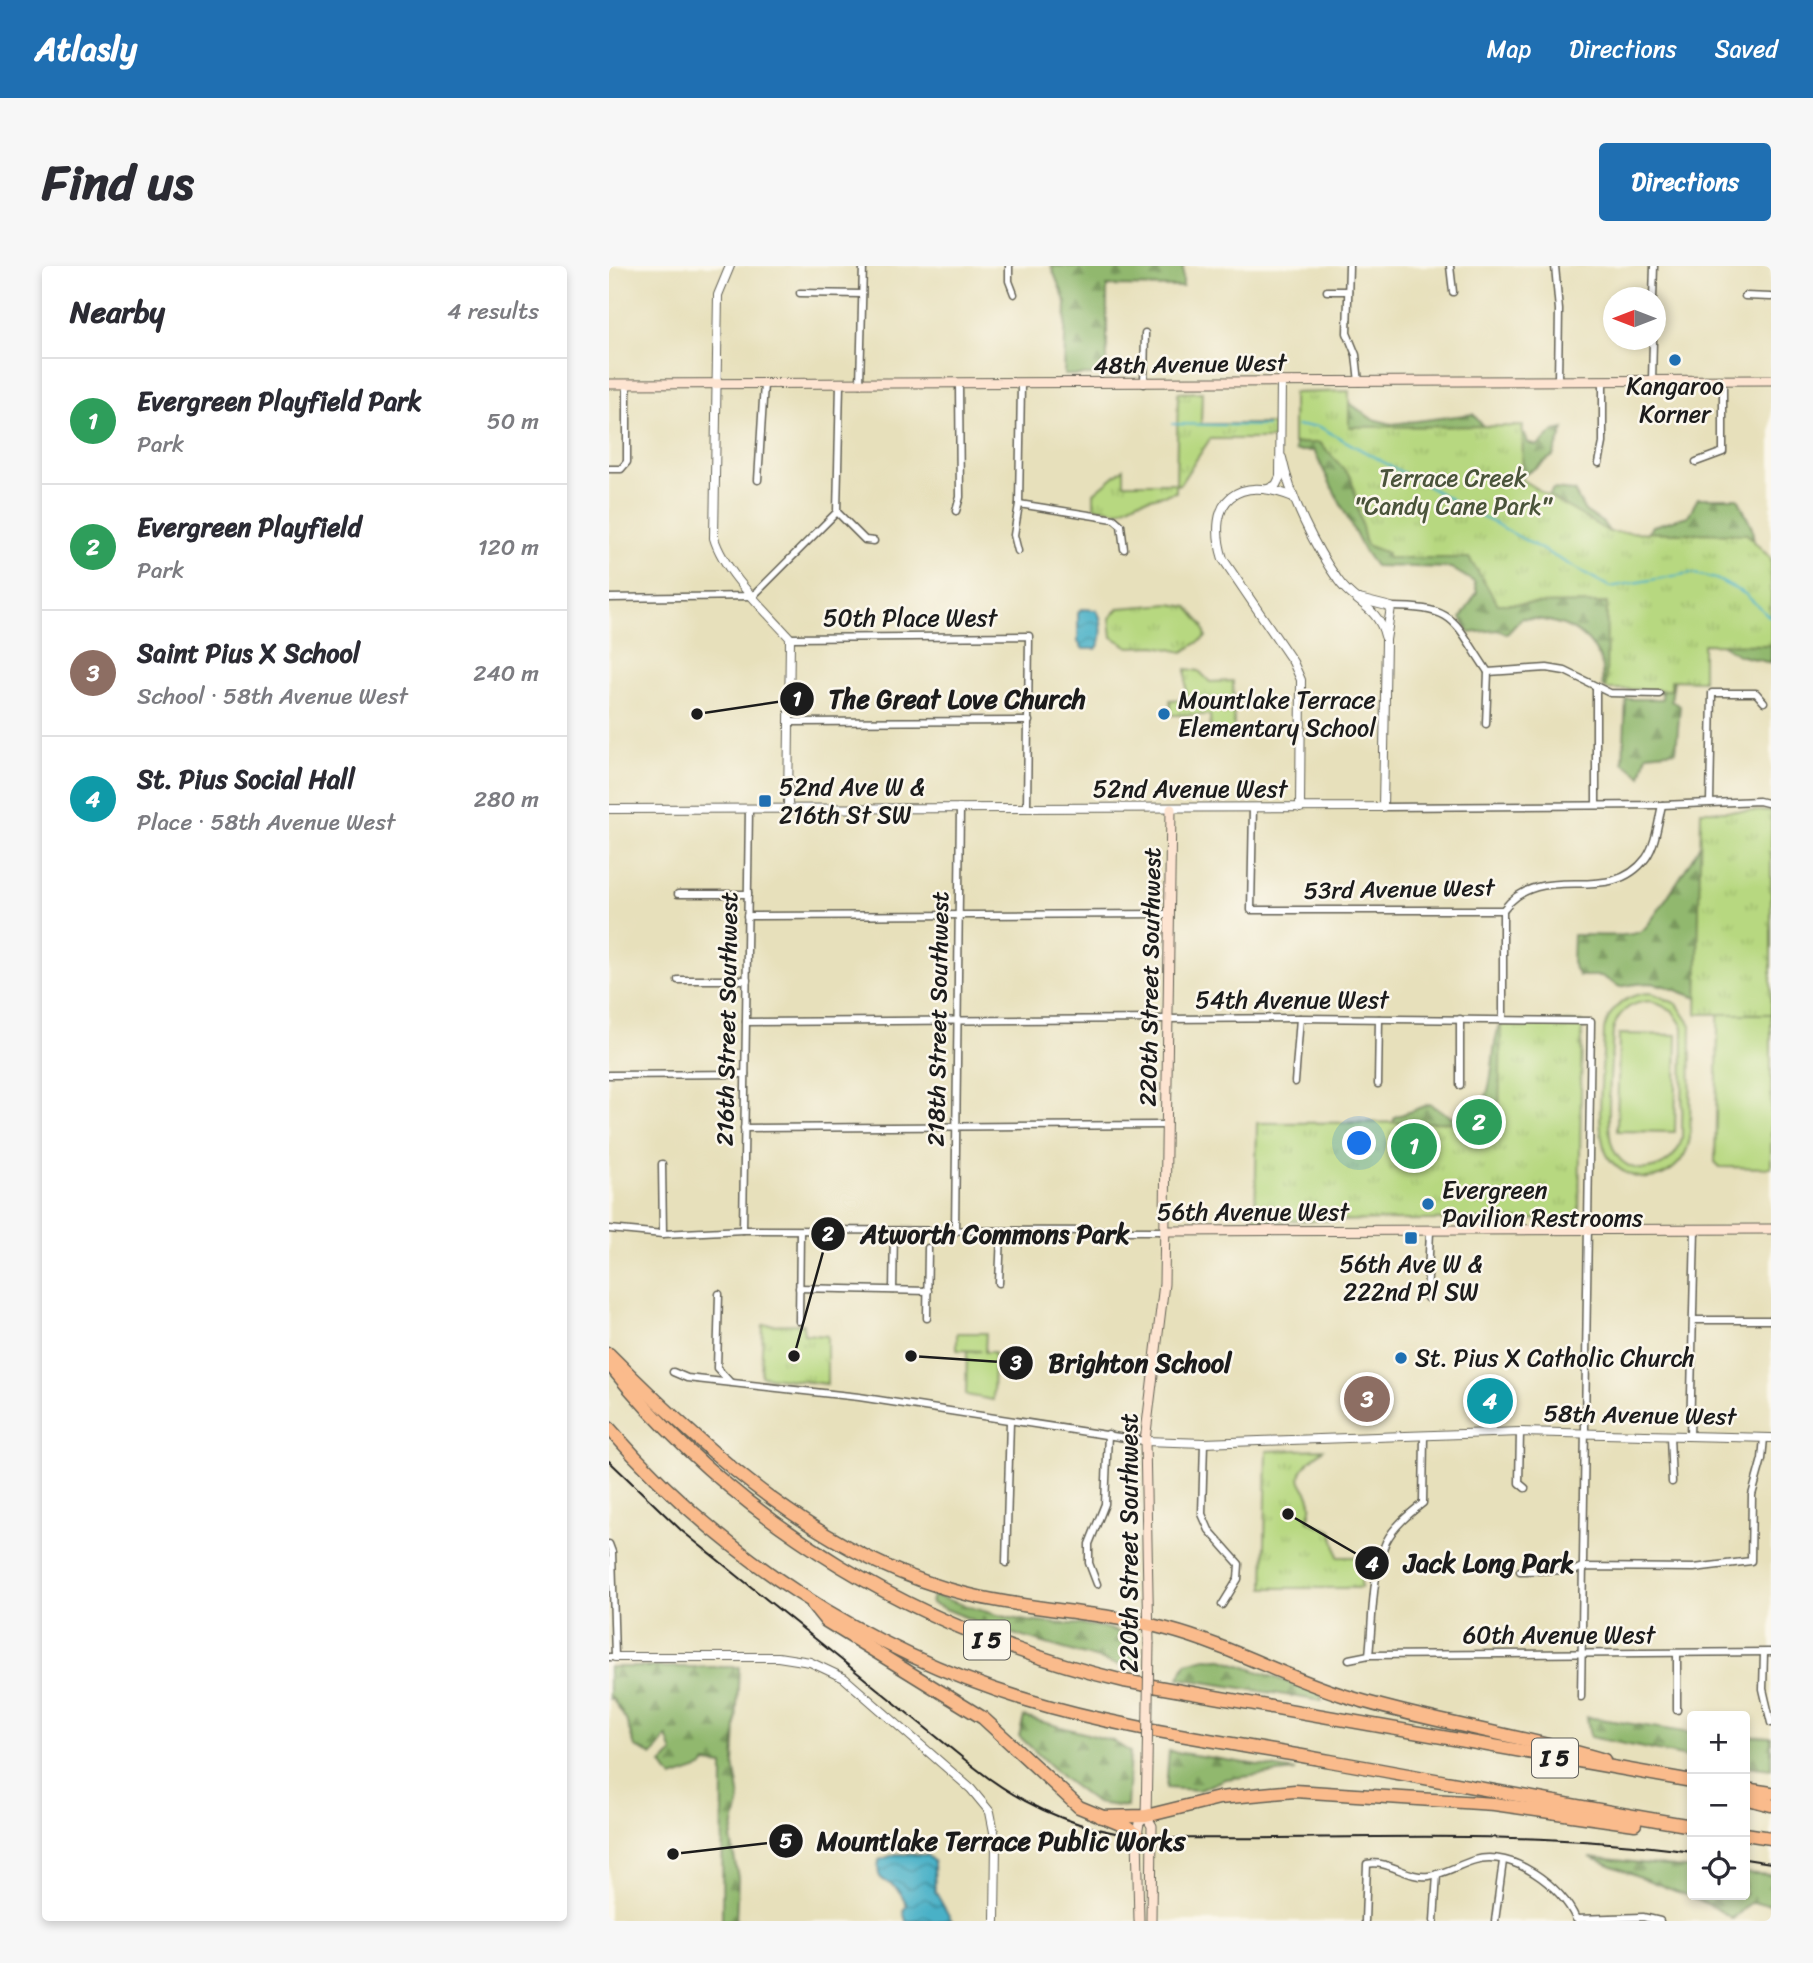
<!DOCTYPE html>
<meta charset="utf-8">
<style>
:root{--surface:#fff;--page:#f7f7f7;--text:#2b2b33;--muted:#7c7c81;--line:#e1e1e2;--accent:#1f6fb2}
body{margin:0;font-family:Sriracha,sans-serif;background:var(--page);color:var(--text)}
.controls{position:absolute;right:21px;bottom:21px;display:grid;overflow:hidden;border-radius:7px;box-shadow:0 4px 10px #0003}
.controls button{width:63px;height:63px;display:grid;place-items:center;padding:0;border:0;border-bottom:2px solid var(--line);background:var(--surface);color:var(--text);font:35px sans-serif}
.compass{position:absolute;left:994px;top:21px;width:63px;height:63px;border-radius:50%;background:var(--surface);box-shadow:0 4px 10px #0003;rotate:270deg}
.you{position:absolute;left:751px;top:878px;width:24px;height:24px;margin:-18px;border:5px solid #fff;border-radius:50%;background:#1a73e8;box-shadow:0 0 0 10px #1a73e833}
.badge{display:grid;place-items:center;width:46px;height:46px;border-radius:50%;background:var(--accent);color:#fff;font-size:23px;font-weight:700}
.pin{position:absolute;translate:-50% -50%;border:4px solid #fff;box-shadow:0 2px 7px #0006}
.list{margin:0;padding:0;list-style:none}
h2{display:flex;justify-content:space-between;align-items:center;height:91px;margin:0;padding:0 28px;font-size:30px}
h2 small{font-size:23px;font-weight:400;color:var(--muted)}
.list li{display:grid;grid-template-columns:46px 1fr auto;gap:21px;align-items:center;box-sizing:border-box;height:126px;padding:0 28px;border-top:2px solid var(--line)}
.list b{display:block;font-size:26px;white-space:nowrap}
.list p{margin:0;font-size:23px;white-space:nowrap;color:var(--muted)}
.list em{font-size:23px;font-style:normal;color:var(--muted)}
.icon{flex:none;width:38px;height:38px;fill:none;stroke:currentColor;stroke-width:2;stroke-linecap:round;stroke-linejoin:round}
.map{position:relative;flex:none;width:1162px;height:1655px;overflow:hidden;border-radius:7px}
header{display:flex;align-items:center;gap:42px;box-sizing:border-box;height:98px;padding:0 35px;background:var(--accent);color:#fff}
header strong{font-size:33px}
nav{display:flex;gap:38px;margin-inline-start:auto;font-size:24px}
.intro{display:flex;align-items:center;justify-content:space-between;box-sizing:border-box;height:168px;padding:0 42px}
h1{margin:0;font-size:49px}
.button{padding:18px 32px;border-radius:7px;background:var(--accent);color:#fff;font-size:24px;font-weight:700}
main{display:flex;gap:42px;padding:0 42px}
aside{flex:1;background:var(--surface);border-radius:7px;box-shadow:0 4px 10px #0003}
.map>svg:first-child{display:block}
</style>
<header>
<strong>Atlasly</strong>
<nav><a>Map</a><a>Directions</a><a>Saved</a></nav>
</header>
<div class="intro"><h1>Find us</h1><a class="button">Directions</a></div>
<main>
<aside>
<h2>Nearby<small>4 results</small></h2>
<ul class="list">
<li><span class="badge" style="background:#2e9e5b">1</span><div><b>Evergreen Playfield Park</b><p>Park</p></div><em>50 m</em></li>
<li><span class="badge" style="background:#2e9e5b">2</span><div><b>Evergreen Playfield</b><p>Park</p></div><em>120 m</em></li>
<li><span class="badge" style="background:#8d6e63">3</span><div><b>Saint Pius X School</b><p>School · 58th Avenue West</p></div><em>240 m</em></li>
<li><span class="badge" style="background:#0f9aa8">4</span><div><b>St. Pius Social Hall</b><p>Place · 58th Avenue West</p></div><em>280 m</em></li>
</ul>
</aside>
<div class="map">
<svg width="1162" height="1655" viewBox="0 0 1162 1655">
<defs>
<pattern id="forest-firs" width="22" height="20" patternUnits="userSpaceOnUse" patternTransform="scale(1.75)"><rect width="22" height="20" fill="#91b86e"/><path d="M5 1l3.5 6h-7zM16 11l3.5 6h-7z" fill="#76955a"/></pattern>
<pattern id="park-tufts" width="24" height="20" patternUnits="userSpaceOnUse" patternTransform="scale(1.75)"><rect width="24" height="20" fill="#b7d880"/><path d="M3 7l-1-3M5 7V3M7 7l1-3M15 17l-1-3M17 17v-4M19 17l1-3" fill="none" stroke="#9db96e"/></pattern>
<pattern id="water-waves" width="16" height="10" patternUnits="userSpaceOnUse" patternTransform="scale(1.75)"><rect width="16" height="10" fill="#49b1c7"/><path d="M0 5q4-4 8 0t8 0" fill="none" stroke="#3c8fa1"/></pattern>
</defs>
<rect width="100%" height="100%" fill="#fbf7ec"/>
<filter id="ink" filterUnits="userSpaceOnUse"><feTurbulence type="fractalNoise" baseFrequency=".0143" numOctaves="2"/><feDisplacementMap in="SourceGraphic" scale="14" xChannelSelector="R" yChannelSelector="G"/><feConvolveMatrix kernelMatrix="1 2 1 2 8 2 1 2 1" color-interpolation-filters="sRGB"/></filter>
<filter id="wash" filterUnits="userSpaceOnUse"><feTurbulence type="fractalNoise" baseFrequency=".00686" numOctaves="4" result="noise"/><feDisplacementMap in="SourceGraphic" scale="28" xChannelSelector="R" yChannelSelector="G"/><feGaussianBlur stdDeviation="1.57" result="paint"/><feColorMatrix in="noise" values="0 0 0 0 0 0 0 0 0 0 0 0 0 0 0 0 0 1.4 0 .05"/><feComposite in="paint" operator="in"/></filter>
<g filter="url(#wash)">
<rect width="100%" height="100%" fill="#e7e0bb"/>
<g fill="#b7d880" stroke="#6a7a4e" stroke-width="2" fill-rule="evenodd">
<polygon points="1162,706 1162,902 1111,901 1106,896 1110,718"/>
<path d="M1043 727 1068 738 1082 759 1081 872C1078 889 1069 902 1053 909 1029 919 999 903 994 877 987 848 995 794 995 763 1002 740 1019 727 1043 727ZM1042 735 1063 744 1074 761 1073 871C1067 907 1015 917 1003 879 996 860 1003 788 1004 764 1009 745 1023 736 1042 735Z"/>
<polygon points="1010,768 1068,769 1066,866 1008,865"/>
<polygon points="348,1067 377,1067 376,1086 385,1086 384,1134 357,1129 358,1086 372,1085 348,1084"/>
</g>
<g fill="url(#forest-firs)" stroke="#566a45" stroke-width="2">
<polygon points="442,0 574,0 574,21 498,20 498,109 455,109 457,37"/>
<path d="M728 128 763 153 783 158 864 148 878 165 906 163 916 168 919 177 928 180 946 165 955 163 944 190 903 217 935 238 944 223 965 225 976 245 994 257 1002 268H1037L1044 260 1079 250 1089 232H1129L1143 262 1147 293 1162 295V397L1129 389 1110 377 1093 376 1065 413 1062 435 1071 440 1067 485 1038 488 1032 510 1014 496 1017 433H1053V426L994 421C993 413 994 401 991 393 978 362 944 353 913 352L898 368 889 364 860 367 852 352 868 326 865 316 842 302 766 300 755 285 705 185H686L685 129Z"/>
<path d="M1092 545 1093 733C1055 723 1055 711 1011 721L992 710H970L963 697 964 669C981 668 1022 673 1034 664 1041 659 1087 588 1091 578 1094 569 1092 555 1092 545Z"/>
<path d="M890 760 904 765 896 858 882 854 859 861 780 866 786 851 820 838 843 851 867 848C888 822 880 790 890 760Z"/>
<path d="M324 1329C355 1339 386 1350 418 1355 454 1361 500 1352 527 1377V1404L380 1361 322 1337Z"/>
<polygon points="597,1392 614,1393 712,1428 713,1435 570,1412 577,1397"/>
<polygon points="0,1401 130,1401 125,1498 131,1533 122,1573 129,1612 127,1655 113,1655 114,1499 97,1497 93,1502 63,1512 53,1498 64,1487 58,1470 44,1489 26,1481 17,1454 3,1432 0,1433"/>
<polygon points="415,1451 504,1475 521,1486 518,1541 487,1537 454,1512 410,1470"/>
<polygon points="978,1451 1083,1467 1083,1492 981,1471"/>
<polygon points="1136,1470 1162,1471 1162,1503 1136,1500"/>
<polygon points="560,1485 687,1505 616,1513 590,1524 557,1522"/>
<polygon points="981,1591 1083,1603 1083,1629 1136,1629 1136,1607 1162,1609 1162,1638 1141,1637 1124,1653 1101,1639"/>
</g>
<g fill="url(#park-tufts)" stroke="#6a7a4e" stroke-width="2">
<polygon points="740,125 740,161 914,160 913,214 1000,266 1138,268 1162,293 1162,379 1094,378 1094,415 1062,414 1062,424 997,423 998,337 889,338 860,292 778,292 778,287 757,279 742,211 711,177 684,177 684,127"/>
<polygon points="593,126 592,158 664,158 665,173 601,173 571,218 567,219 567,226 529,235 510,245 485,241 485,227 515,202 515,217 567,217 569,127"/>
<polygon points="561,338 579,341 594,359 597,371 574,386 547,380 520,381 503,371 501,352 510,342"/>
<polygon points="577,403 590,405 601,416 624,415 625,471 602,470 601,449 562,449 561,434 577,433"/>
<polygon points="1092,545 1162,545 1162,748 1088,748"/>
<polygon points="973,756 970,953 646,955 648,857 890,856 892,758"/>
<polygon points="194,1058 195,1068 218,1070 218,1118 152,1110 154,1059"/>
<path d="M714 1183C708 1190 699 1194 694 1203 686 1216 698 1221 701 1233 704 1240 701 1247 699 1255L723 1265 729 1291H752V1322H655L658 1185Z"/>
</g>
<g fill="url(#water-waves)" stroke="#326672" stroke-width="2">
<path d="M473 343 487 344C494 352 495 375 487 383H474L469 376V347Z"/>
<path d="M287 1588 318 1589 325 1596 326 1625 343 1655H297L294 1645 298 1639C295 1634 293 1628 289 1624 278 1612 266 1619 270 1594Z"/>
</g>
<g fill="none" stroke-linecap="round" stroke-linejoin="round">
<g stroke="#49b1c7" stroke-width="2">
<polyline points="563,158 658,160"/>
<polyline points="688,160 709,160 1001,321 1082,307 1107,313 1136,328 1162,352"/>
</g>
</g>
</g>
<g filter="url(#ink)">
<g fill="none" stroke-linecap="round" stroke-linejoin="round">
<defs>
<g id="minor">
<polyline points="400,0 400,15 405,28"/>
<polyline points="740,0 738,67 747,89 750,116"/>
<polyline points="841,0 844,26"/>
<polyline points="946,0 950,44 949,114"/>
<polyline points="718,25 739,25"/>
<polyline points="191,27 253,28"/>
<polyline points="1136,30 1162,31"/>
<polyline points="1044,32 1045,0"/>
<polyline points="1043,115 1044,74"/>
<polyline points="231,118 228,246 256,274 265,275"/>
<polyline points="251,118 254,0"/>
<polyline points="535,118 536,67"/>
<polyline points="1087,196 1114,186 1114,115"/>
<polyline points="990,197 994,177 994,115"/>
<polyline points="0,203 12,203 18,196 18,118"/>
<polyline points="149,214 155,118"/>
<polyline points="410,238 505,253 512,259 515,283"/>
<polyline points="347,245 351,231 350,119"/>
<polyline points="409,285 405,269 410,238 412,119"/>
<polyline points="0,332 144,330 228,246"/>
<path d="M782 341C849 341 844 355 879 406L938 402 956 405 1001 427 1050 428"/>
<polyline points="181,372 420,370 418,541"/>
<polyline points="987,422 987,539"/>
<polyline points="180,456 420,455"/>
<polyline points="877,458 879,406"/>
<polyline points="1101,537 1103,427 1147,427 1155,436"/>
<polyline points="774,541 1053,539 1150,535 1162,538"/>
<path d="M644 542 642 644H894C933 592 999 643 1037 592 1047 578 1049 556 1053 539"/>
<polyline points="69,628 139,628"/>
<polyline points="138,650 560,648"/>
<polyline points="69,714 138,714"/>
<polyline points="894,752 894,644"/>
<polyline points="137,756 691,752 982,755 972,1431"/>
<polyline points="0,809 136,808"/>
<polyline points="686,816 691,752"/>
<polyline points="769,818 770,753"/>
<polyline points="851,819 851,753"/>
<polyline points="135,862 557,859"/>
<polyline points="53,898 54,968"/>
<polyline points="0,963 54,968 134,964 556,965"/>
<polyline points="134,964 140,543"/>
<polyline points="346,966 351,542"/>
<polyline points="390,1017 392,967"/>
<polyline points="190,1022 319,1025"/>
<polyline points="284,1024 285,965"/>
<polyline points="110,1028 108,1102 120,1115"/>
<polyline points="818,1032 821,965"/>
<polyline points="318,1052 319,982"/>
<polyline points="1085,1054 1162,1054"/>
<polyline points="190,1055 191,965"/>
<polyline points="64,1106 78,1112 250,1131 536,1175"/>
<polyline points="911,1166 910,1217 916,1222"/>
<polyline points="1061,1170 1063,1216"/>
<polyline points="1081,1170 1086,963"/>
<polyline points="595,1177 593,1248 600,1264 630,1298 629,1313 613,1339"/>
<polyline points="0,1278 3,1286 6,1391 0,1391"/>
<polyline points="397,1297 401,1155"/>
<polyline points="911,1305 967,1304 973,1301 1085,1302 1142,1295 1143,1229 1153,1193 1155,1172"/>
<polyline points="488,1318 480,1297 480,1278 496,1238 499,1168"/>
<polyline points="1155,1387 1154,1423 1162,1457"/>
<polyline points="1068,1388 1068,1444"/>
<path d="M760 1389C764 1354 762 1309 777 1276 785 1260 800 1248 814 1237L815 1170"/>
<polyline points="740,1393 760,1389 1162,1386"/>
<path d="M756 1655 758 1598C779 1593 798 1613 820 1610 836 1608 851 1598 866 1594 903 1583 953 1620 967 1653L1034 1651 1051 1655"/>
<polyline points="825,1655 828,1608"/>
<polyline points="886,1655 894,1595"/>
</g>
<g id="tertiary">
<path d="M121 0 109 29 105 272C115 306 157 345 181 372L179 542"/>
<path d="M673 192C681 231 706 282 729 314 744 337 769 340 776 370"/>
<polyline points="659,223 667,219 671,211 672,115"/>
<path d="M684 231C629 208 596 234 614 293L684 396 692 414 691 542"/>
<polyline points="0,543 774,541 777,374 782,341 750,333"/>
<polyline points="536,1175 595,1177 911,1166 1162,1172"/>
<polyline points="6,1391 169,1391 201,1396 235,1412 362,1523 381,1546 387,1576 386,1655"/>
</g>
<g id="secondary">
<polyline points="0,118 1162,114"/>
<polyline points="556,965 1162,963"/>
<polyline points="540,1377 536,1175 555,1018 562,543"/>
<polyline points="538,1500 537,1550 543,1560 542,1655"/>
<polyline points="530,1655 528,1569 530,1557 537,1550"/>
</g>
<g id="motorway">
<path d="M0 1088C100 1189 215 1293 357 1328 423 1345 493 1345 558 1363 619 1379 673 1410 733 1429 819 1456 909 1468 995 1494"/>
<path d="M0 1098C131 1261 313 1367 515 1415L1083 1515"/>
<path d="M0 1162C110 1289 257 1385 418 1434 516 1464 620 1476 721 1495 841 1516 962 1540 1083 1560"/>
<polyline points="204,1339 217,1355 374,1452 470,1541 516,1560 528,1569"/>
<polyline points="1136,1523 1162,1527"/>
<polyline points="1136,1532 1162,1539"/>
<polyline points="492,1551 537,1550 610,1532 686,1525 885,1538 1026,1558"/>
<polyline points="1136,1568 1162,1572"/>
</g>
</defs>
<use href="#minor" stroke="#636154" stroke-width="9"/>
<use href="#tertiary" stroke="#636154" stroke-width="10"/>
<use href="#secondary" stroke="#636154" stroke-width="11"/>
<use href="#motorway" stroke="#636154" stroke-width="15"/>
<use href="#minor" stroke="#fff" stroke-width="6"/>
<use href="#tertiary" stroke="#fff" stroke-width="8"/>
<use href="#secondary" stroke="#fde4d1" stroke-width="9"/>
<use href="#motorway" stroke="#fabb8c" stroke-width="12"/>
<g stroke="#1c1c1c" stroke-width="2">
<path d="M0 1195 73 1265 365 1501C419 1544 478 1568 547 1572 726 1575 905 1561 1083 1586"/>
<polyline points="1136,1593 1162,1597"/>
</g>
<defs>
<polyline id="secondary-bridge" points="538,1500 540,1377"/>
</defs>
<use href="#secondary-bridge" stroke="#636154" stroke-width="11" stroke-linecap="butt"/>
<use href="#secondary-bridge" stroke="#fde4d1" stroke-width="9"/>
</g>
</g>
<g fill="#1f6fb2" stroke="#fbf7ec" stroke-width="2.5">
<circle cx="1066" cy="94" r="7"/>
<circle cx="555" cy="448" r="7"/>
<rect x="149" y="528" width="14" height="14" rx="3.5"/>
<circle cx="819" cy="938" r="7"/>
<rect x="795" y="965" width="14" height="14" rx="3.5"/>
<circle cx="792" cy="1092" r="7"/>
</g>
<g text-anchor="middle" stroke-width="5" stroke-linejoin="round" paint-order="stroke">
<g fill="#fbf7ec" stroke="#5f5e5a" stroke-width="2">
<rect x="355" y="1354.5" width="46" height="39" rx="5"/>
<rect x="923" y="1472.5" width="46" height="39" rx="5"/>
</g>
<g font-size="23" font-weight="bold" fill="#1c1c1c">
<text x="378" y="1382">I 5</text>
<text x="946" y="1500">I 5</text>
</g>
<g font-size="24" fill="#1c1c1c" stroke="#fbf7ec">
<text transform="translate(581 98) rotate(-1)" y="8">48th Avenue West</text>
<text x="301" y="360">50th Place West</text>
<text x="581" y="531">52nd Avenue West</text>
<text transform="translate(790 623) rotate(-1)" y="8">53rd Avenue West</text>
<text transform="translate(541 711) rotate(-89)" y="8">220th Street Southwest</text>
<text x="683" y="742">54th Avenue West</text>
<text transform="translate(118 753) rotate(-89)" y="8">216th Street Southwest</text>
<text transform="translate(329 753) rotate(-89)" y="8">218th Street Southwest</text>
<text x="644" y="954">56th Avenue West</text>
<text transform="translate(1031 1149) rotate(1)" y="8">58th Avenue West</text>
<text transform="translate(520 1277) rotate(-90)" y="8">220th Street Southwest</text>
<text x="950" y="1377">60th Avenue West</text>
</g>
<g font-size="24" fill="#1c1c1c" stroke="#fbf7ec" text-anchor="start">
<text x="1066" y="128" text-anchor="middle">Kangaroo<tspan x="1066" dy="28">Korner</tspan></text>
<text x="569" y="442">Mountlake Terrace<tspan x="569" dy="28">Elementary School</tspan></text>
<text x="170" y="529">52nd Ave W &amp;<tspan x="170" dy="28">216th St SW</tspan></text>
<text x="833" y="932">Evergreen<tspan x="833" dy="28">Pavilion Restrooms</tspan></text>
<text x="802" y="1006" text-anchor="middle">56th Ave W &amp;<tspan x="802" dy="28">222nd Pl SW</tspan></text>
<text x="806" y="1100">St. Pius X Catholic Church</text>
</g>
<g font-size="24" fill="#4a543a" stroke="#fbf7ec">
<text x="844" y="220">Terrace Creek<tspan x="844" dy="28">"Candy Cane Park"</tspan></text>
</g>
</g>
<path fill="none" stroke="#1c1c1c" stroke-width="2.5" d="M88 448L188 433M185 1090L219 968M302 1090L407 1097M679 1248L763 1297M64 1588L177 1575"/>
<g fill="#1c1c1c" stroke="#fbf7ec" stroke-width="2.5">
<circle cx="88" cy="448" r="7"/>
<circle cx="185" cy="1090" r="7"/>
<circle cx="302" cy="1090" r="7"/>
<circle cx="679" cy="1248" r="7"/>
<circle cx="64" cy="1588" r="7"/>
<circle cx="188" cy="433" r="18"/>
<circle cx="219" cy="968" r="18"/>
<circle cx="407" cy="1097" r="18"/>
<circle cx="763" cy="1297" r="18"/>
<circle cx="177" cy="1575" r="18"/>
</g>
<g font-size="21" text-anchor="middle" font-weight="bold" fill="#fff">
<text x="188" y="440">1</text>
<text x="219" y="975">2</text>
<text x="407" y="1104">3</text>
<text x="763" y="1305">4</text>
<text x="177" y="1582">5</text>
</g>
<g font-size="26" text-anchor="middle" font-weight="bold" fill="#1c1c1c" stroke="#fbf7ec" stroke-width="5" stroke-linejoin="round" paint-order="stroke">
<text x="348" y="442">The Great Love Church</text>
<text x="386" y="977">Atworth Commons Park</text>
<text x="531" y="1106">Brighton School</text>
<text x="880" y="1306">Jack Long Park</text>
<text x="392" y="1584">Mountlake Terrace Public Works</text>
</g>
</svg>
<div class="controls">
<button>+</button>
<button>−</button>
<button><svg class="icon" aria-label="locate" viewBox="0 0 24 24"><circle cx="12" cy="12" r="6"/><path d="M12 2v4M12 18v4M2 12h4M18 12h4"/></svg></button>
</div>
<svg class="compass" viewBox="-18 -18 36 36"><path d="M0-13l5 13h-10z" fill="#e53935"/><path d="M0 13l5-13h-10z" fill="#7c7c81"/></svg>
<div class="you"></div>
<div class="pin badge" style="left:805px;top:880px;background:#2e9e5b">1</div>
<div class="pin badge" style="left:870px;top:856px;background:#2e9e5b">2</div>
<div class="pin badge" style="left:758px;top:1133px;background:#8d6e63">3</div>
<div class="pin badge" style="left:881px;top:1135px;background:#0f9aa8">4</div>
</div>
</main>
